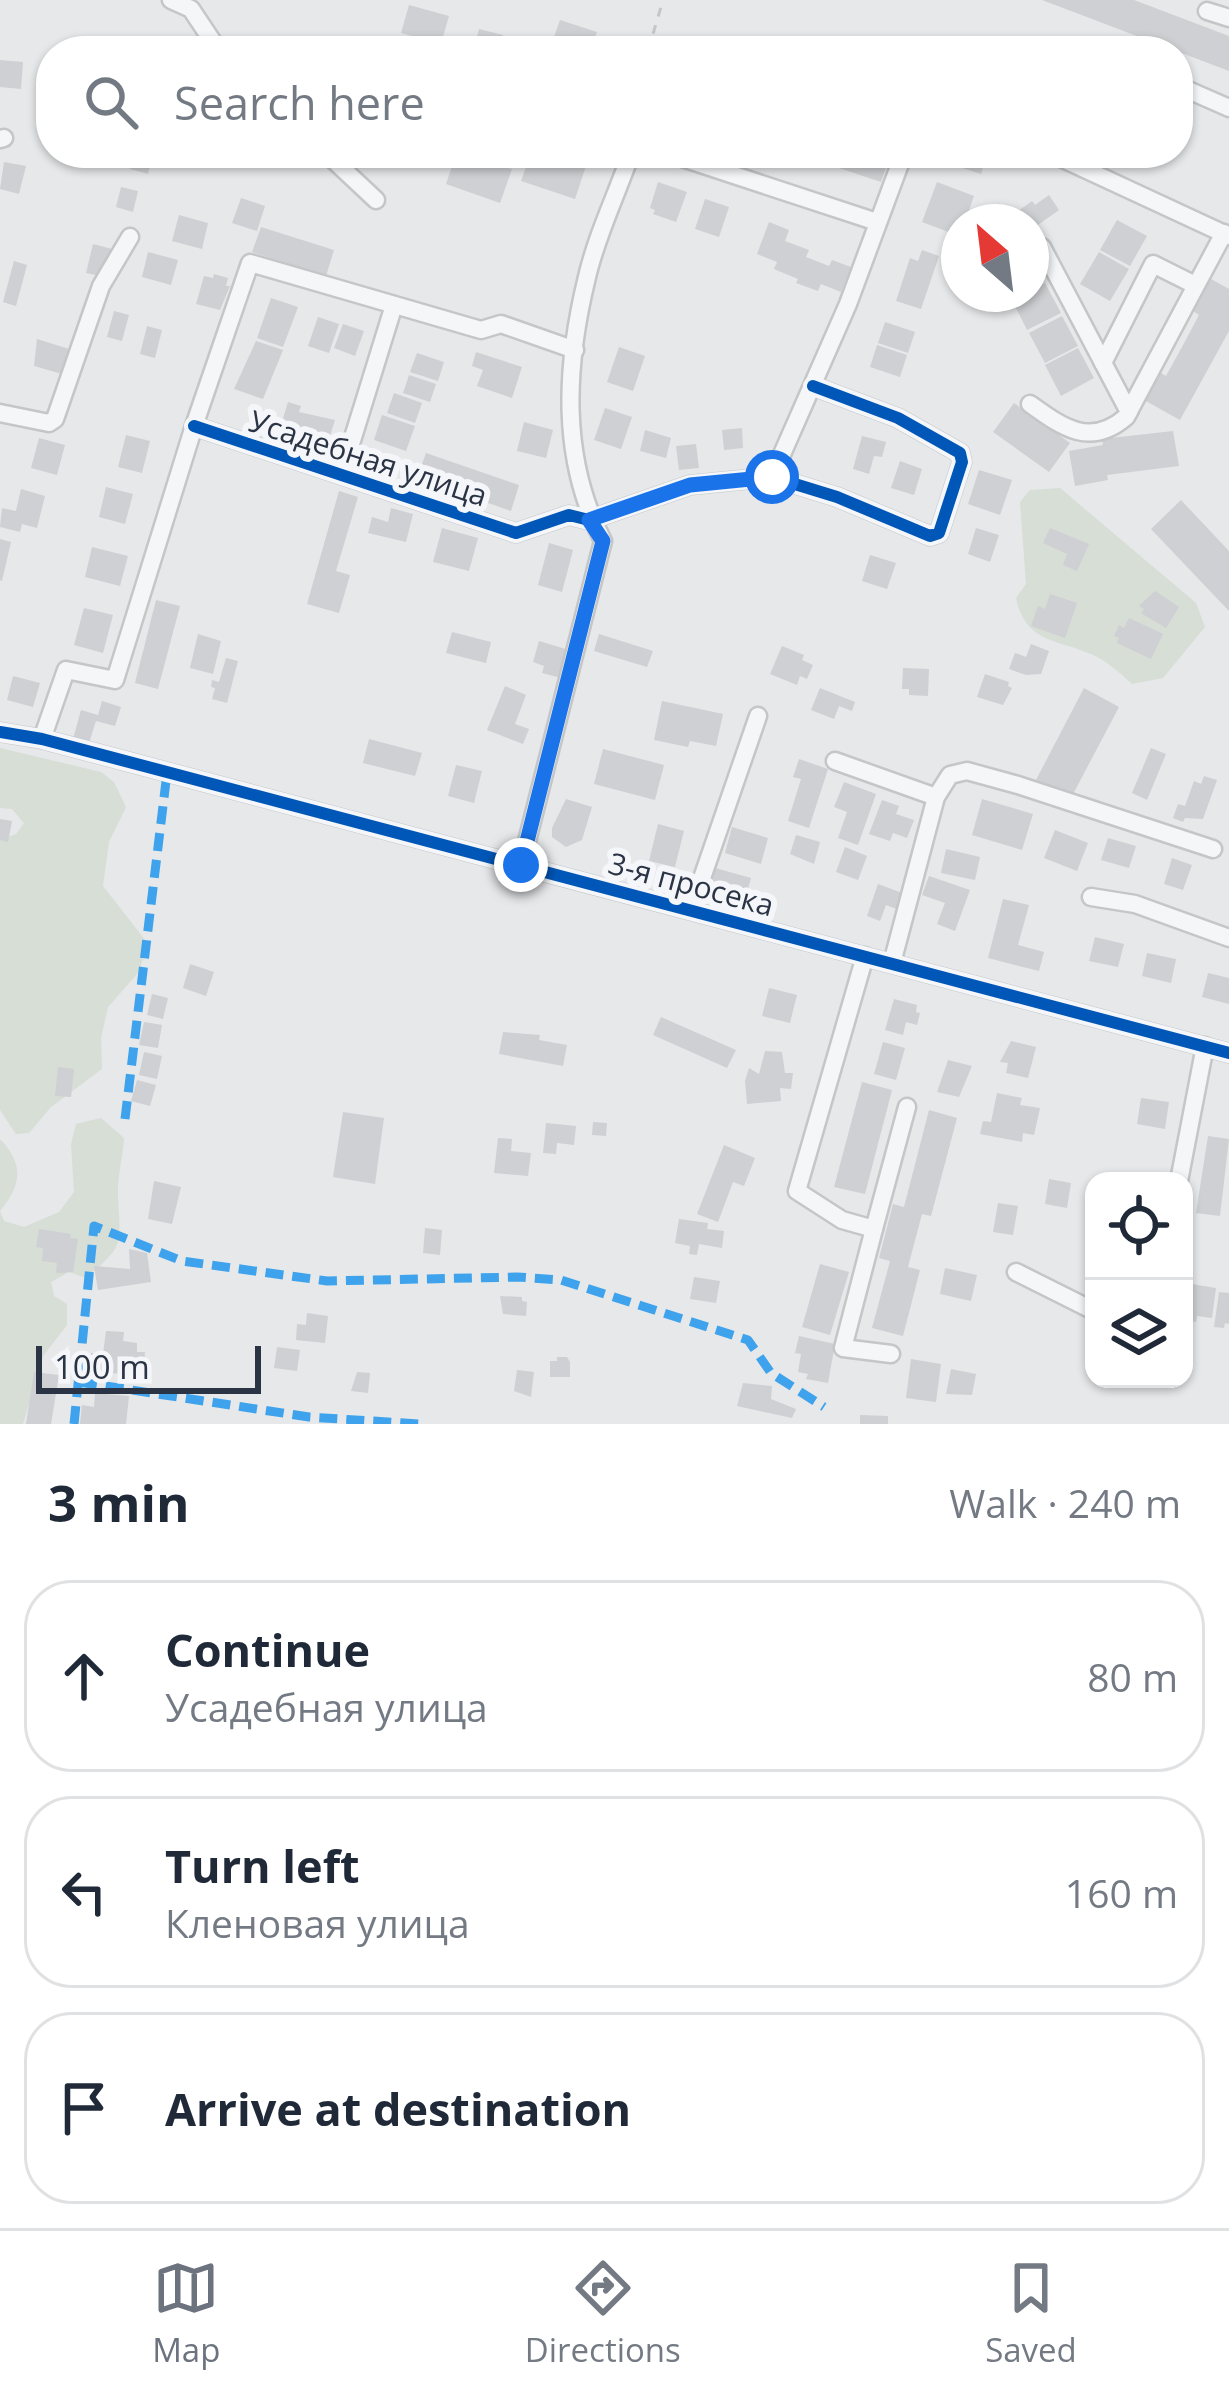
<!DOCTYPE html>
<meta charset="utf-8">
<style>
:root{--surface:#fff;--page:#f6f6f7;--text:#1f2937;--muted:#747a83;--line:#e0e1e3;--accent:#6c737f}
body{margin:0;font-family:"Open Sans",sans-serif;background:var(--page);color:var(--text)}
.controls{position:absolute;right:36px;bottom:36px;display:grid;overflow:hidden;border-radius:24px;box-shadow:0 3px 9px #0004}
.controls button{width:108px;height:108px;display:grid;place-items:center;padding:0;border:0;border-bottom:3px solid var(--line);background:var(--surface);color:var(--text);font:60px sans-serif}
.compass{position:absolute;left:941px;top:204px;width:108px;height:108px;border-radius:50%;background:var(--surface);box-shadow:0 3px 9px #0004;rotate:332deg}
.scale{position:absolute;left:36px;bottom:30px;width:225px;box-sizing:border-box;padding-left:12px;border:6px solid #2b3445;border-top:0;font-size:33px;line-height:42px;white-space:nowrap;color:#2b3445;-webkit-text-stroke:9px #f4f6f9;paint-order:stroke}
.stop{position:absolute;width:36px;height:36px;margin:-27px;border:9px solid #1a73e8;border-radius:50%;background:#fff}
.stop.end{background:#1a73e8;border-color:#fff;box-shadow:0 3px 12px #0008}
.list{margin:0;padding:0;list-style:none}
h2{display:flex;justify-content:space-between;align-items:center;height:156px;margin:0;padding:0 48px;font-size:51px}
h2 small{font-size:39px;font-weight:400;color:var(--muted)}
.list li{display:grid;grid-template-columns:78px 1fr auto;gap:36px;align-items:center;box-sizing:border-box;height:192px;margin:0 24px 24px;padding:0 24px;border:3px solid var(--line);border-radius:48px}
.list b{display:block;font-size:45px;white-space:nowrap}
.list p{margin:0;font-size:39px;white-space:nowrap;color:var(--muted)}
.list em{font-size:39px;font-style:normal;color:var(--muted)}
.icon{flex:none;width:66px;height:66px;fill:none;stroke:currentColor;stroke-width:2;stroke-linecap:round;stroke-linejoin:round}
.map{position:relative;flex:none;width:1229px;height:1424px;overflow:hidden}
.search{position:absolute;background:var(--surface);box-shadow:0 3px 9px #0004;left:36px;right:36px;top:36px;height:132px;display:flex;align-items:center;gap:30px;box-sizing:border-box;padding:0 42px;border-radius:48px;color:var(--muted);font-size:45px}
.sheet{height:804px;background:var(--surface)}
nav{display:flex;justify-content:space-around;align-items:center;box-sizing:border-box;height:168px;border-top:3px solid var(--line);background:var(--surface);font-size:33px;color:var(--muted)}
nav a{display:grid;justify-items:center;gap:6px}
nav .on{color:var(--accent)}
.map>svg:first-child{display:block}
</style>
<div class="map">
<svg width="1229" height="1424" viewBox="0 0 1229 1424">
<rect width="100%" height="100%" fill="#e6e8ea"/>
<g fill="#d6ded6">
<path d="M1060 488 1196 603 1205 627 1163 678 1132 684C1120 673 1106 660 1091 654 1056 639 1026 643 1016 598L1026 584 1020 502 1030 490Z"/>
<polygon points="0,748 101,772 114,782 126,807 109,842 103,886 149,945 137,974 108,1007 101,1038 102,1069 51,1107 29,1133 16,1134 0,1110 0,840 16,834 24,823 12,809 0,808"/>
<path d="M101 1118 124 1138C123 1157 117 1177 118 1196 120 1245 126 1244 86 1278L69 1272 51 1282 54 1296 67 1304V1325L43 1356 23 1424H0V1139C25 1165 21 1186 0 1211L4 1221 24 1227 59 1212 74 1192 71 1144 76 1124Z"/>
</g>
<g fill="#ced0d3">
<polygon points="1042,0 1134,0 1229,36 1229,71"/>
<polygon points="409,5 449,16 441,44 401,33"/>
<polygon points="560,20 597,32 590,51 577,48 549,51"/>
<polygon points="479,29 503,35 499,51 473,51"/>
<polygon points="0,60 23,62 21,89 0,87"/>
<polygon points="64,153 93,153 89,168 62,160"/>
<polygon points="134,153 152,158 148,174 130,169"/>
<polygon points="531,153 573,153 572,158 587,163 575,199 521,181"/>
<polygon points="773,153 809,153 805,164"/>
<polygon points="838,153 891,153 881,182 833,166"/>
<polygon points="916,153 987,153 981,174"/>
<polygon points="1078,153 1117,153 1108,169"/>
<polygon points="456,154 512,169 500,203 446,184"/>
<polygon points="4,162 26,166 19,194 0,189"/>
<polygon points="658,182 687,192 676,222 653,214 655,210 650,208"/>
<polygon points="937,182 974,196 965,222 959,222 959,236 922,222"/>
<polygon points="121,187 138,191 133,212 116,207"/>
<polygon points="1049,195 1059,210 1031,230 1031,222 1003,222 1032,201 1035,205"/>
<polygon points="241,198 265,206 257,231 232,223"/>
<polygon points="705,199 729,207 719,237 695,229"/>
<polygon points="179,215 208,223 202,249 172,241"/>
<polygon points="1117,220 1147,236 1130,266 1100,250"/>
<polygon points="769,222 789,230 785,241 809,250 806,257 829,266 832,260 851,267 841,292 821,284 818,291 796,283 798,279 774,269 777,262 757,254"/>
<polygon points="261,227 334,250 326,276 252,252"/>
<polygon points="93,244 116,250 112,268 103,266 101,276 86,273"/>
<polygon points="922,250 939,256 921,309 896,301 910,258 918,261"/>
<polygon points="148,252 178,260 171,285 142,277"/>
<polygon points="1099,252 1129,269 1110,301 1080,284"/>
<polygon points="1031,255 1044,281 1031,287"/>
<polygon points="14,261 27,265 16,306 3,302"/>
<polygon points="214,274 228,278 226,286 230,286 220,310 196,304 204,276 213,278"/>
<polygon points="1211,279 1229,289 1229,331 1180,420 1144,400 1159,372 1166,376 1182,347 1199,315 1193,311"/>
<polygon points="1045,283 1061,313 1027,330 1012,300 1031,294 1031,290"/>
<polygon points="271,298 298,307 283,347 257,338"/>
<polygon points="114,311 129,315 122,341 107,337"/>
<polygon points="1062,316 1078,346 1045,363 1029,333"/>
<polygon points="318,317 339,324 329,353 308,346"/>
<polygon points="885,322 915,332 908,353 878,343"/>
<polygon points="343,324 364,331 355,356 334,348"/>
<polygon points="147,326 162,330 155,358 140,354"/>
<polygon points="37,339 69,349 62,374 34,366"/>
<polygon points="256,341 283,350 263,399 234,389"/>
<polygon points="877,345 907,355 900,377 870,367"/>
<polygon points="619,347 645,356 633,391 607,382"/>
<polygon points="1078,348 1094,378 1061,396 1045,365"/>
<polygon points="476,352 522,367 512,398 477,386 483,370 472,366"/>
<polygon points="417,353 444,362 438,381 410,372"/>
<polygon points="409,375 436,384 430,402 403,393"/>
<polygon points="394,393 422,403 415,423 387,413"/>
<polygon points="288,402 301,406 299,412 335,420 327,445 281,425"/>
<polygon points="1014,403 1070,443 1049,472 993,432"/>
<polygon points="605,408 632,417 621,449 594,440"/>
<polygon points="382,415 415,426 406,451 374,440"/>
<polygon points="524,422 553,430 546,458 517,451"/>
<polygon points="742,428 743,448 724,450 722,430"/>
<polygon points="645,430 671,438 666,458 640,451"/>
<polygon points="1173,431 1179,466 1107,475 1108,480 1075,486 1069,451 1103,445 1102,439"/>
<polygon points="126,435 150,441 142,473 118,467"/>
<polygon points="862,436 886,442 882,457 874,456 869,474 853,469"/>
<polygon points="39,438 65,445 57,475 31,468"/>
<polygon points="696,444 699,468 679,470 676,446"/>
<polygon points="426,453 519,485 511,511 417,478"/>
<polygon points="900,461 922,469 914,495 891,488"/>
<polygon points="979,470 1012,480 1000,515 968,504"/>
<polygon points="106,487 133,494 125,524 99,517"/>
<polygon points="21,489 45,496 37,528 22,524 20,532 0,527 2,508 16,511"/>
<polygon points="339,491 358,497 336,571 350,575 339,613 307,604"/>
<polygon points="1181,500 1229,551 1229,611 1151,529"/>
<polygon points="391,508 413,514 406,542 368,533 372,517 388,522"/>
<polygon points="442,528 478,538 469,571 433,562"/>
<polygon points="976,528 999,535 990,562 968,554"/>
<polygon points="1050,528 1089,544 1077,571 1063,565 1067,554 1043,543"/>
<polygon points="0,539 11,542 2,581 0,580"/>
<polygon points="549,543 573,550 562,592 538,585"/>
<polygon points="92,547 128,556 120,586 85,577"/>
<polygon points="870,555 896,563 887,589 862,581"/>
<polygon points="1155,591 1179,607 1166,628 1141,613 1144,609 1139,606"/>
<polygon points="1050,594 1077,603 1065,638 1031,626 1038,606 1045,609"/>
<polygon points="156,600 180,606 158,689 135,683"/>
<polygon points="84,608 113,615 103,653 74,645"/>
<polygon points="1129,618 1163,634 1151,659 1117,643 1119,638 1114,636 1119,625 1124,628"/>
<polygon points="452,632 491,642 486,663 446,653"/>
<polygon points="198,634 221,641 213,674 190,668"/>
<polygon points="599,634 653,651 647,667 594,651"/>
<polygon points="539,641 569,650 561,678 542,673 544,666 533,662"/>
<polygon points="1031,644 1049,651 1041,674 1026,675 1009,669 1015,653 1026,657"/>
<polygon points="782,646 804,655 802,660 813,665 807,679 800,676 797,685 770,674"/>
<polygon points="226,658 238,661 227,703 212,699 215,688 211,687 212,680 219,682"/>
<polygon points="903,668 929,669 928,696 909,695 909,689 902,689"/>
<polygon points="985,674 1009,682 1008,686 1012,688 1003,705 977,697"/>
<polygon points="13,676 40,683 33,707 7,700"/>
<polygon points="505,686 526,695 515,724 529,729 523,744 487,730"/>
<polygon points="820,688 855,702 852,711 839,706 834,719 811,710"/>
<polygon points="1084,688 1119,707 1071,798 1036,780"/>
<polygon points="102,701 121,707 115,726 96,721 89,743 73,739 81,710 98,715"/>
<polygon points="662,701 723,714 716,746 690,741 688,747 654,740"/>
<polygon points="369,739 422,753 415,776 363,763"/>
<polygon points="1151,748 1166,754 1147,800 1132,793"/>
<polygon points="603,749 664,765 655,800 594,784"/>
<polygon points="799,759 828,769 809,828 788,821 801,779 793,777"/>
<polygon points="456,765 482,771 474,803 448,796"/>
<polygon points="1204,776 1217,780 1203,819 1185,818 1183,822 1173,818 1178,804 1185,806 1194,781 1201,784"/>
<polygon points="844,782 876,794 858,845 838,838 847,812 834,807"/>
<polygon points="566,799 592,807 582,840 566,847 552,837 552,828"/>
<polygon points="982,799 1033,814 1022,850 972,835"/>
<polygon points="882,800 899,806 896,814 914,820 907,838 893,833 890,841 869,834"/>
<polygon points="0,819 12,821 8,842 0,840"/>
<polygon points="658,824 684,831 675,867 649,861"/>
<polygon points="732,827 768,838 761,864 725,853"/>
<polygon points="1055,830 1088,843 1077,871 1044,858"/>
<polygon points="796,835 820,842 814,864 790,854"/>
<polygon points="1108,838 1136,846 1129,868 1101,860"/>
<polygon points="845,847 867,856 858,880 836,872"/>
<polygon points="946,849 980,857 975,880 941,873"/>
<polygon points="1172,858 1192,865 1183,890 1164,884"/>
<polygon points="715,868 751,878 745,900 709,891"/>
<polygon points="929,876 970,890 955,931 937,924 945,903 922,895"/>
<polygon points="878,884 905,894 899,910 886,905 880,921 867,916"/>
<polygon points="1003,899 1029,905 1018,945 1044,952 1039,971 988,958"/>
<polygon points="1095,937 1124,944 1118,967 1089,961"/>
<polygon points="1147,953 1176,959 1171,983 1142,976"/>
<polygon points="190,964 214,972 206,996 183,988"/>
<polygon points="1208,973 1229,978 1229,1004 1202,997"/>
<polygon points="769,988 797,995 790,1023 762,1016"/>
<polygon points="152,994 168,998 163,1019 147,1015"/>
<polygon points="894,999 917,1005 916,1012 920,1013 917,1025 906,1022 903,1035 885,1030"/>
<polygon points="661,1017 736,1050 727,1068 653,1035"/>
<polygon points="144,1022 162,1025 158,1048 139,1045"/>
<polygon points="503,1032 540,1035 539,1040 567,1045 563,1066 499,1054"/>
<polygon points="1011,1041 1036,1047 1028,1078 1006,1073 1008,1063 1000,1062"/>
<polygon points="883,1042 905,1048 896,1080 874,1074"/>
<polygon points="765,1051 782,1052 785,1073 793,1073 791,1089 780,1088 781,1101 747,1104 745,1081 749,1068 759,1074"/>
<polygon points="144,1052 162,1056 157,1079 139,1075"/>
<polygon points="948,1060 972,1066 959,1097 937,1092"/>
<polygon points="58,1067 74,1069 71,1097 55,1096"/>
<polygon points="137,1080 156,1085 150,1106 131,1101"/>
<polygon points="862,1082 892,1090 865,1194 834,1187"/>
<polygon points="997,1093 1022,1098 1020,1105 1040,1108 1034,1135 1023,1133 1022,1142 980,1134 983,1121 991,1122"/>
<polygon points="1141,1098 1169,1102 1165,1129 1137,1124"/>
<polygon points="929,1110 957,1118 931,1216 922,1214 908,1267 920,1270 903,1336 872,1328 890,1261 879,1258 893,1204 904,1207"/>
<polygon points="343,1112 384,1118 375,1184 333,1177"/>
<polygon points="593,1122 607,1123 606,1136 592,1135"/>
<polygon points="546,1123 576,1126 574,1145 557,1143 556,1154 543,1153"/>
<polygon points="1208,1136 1229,1139 1220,1216 1196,1213"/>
<polygon points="498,1138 512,1139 511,1151 531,1153 528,1176 494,1173"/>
<polygon points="724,1145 755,1158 744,1186 733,1182 718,1222 697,1214"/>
<polygon points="1049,1179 1071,1183 1067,1208 1045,1204"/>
<polygon points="154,1181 181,1187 172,1224 148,1219"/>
<polygon points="998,1203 1018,1206 1013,1235 993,1232"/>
<polygon points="679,1219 708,1223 707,1229 724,1231 722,1248 699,1244 697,1255 689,1254 690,1246 675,1243"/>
<polygon points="425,1228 442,1230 440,1255 423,1253"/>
<polygon points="39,1229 71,1234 70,1238 78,1239 73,1272 56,1273 57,1263 42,1261 43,1248 36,1247"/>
<polygon points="129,1249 147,1253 151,1282 98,1290 94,1266 130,1269"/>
<polygon points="820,1264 849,1272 830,1335 802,1327"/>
<polygon points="945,1268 977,1275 971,1301 940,1294"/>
<polygon points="694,1277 720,1281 716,1303 690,1299"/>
<polygon points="1185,1283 1216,1288 1212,1318 1197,1316 1196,1322 1188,1321 1189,1316 1184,1315"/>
<polygon points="1219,1292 1229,1293 1229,1324 1225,1323 1224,1328 1214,1327"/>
<polygon points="500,1296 522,1297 522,1301 527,1302 526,1316 503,1314"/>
<polygon points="307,1313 328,1316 325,1343 296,1340 297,1324 306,1325"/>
<polygon points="106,1331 124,1332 123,1341 137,1343 137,1352 145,1352 143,1376 89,1371 91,1353 103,1354"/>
<polygon points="799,1336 835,1344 828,1383 806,1379 808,1374 798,1372 801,1354 795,1353"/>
<polygon points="277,1347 300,1350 297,1371 274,1368"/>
<polygon points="557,1357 567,1357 570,1362 570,1377 550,1377 550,1361 557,1361"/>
<polygon points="911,1359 941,1364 936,1402 906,1398"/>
<polygon points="951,1369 976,1374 972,1395 946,1394"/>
<polygon points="517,1370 534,1372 531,1397 514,1391"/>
<polygon points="34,1372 59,1375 51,1424 26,1424"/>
<polygon points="357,1372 370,1373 368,1393 351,1391"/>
<polygon points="743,1383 772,1386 771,1399 796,1409 792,1418 737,1406"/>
<polygon points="95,1393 129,1396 126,1424 80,1424 82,1405 94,1407"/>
<polygon points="860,1415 888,1416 888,1424 860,1424"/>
</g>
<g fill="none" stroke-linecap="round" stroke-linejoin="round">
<defs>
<g id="minor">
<polyline points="171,0 191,9 219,51"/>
<polyline points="1207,11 1229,18"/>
<polyline points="1179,86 1229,108"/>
<polyline points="0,139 4,138"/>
<polyline points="326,153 376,200"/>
<polyline points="667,153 877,222"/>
<polyline points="1050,153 1229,236"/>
<polyline points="1042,247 1129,412"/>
<polyline points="1103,363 1153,264 1195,285"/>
<path d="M1030 404C1062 427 1090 448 1126 417L1224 233"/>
<polyline points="0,413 49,423 55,419 101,286 130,237"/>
<polyline points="194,426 516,533 569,515 589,520 690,485 772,477 837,497 930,536 939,533 962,462 960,453 898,418 813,386"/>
<polyline points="342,473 394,305"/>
<polyline points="772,477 848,304 904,153"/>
<polyline points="0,732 42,739 1229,1053"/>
<polyline points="42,739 66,670 115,680 194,426 250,263 481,330 501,324 575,350"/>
<polyline points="835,761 936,797"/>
<path d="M521 865 603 541C560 458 565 367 587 277 597 234 617 194 631 153"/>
<polyline points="1091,897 1135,904 1229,938"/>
<polyline points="691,910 758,716"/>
<polyline points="865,956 797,1191 842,1220 874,1229 907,1107"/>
<polyline points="892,963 936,797 950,775 967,771 1018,785 1213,849"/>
<polyline points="1179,1181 1205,1046"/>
<polyline points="874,1229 843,1348 891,1354"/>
<polyline points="1016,1272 1094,1311"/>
</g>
</defs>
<use href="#minor" stroke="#c4c6c8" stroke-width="21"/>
<polyline stroke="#c5c6ca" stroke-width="3" stroke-dasharray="9 9" stroke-linecap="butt" points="648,51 663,0"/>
<use href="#minor" stroke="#f5f6f7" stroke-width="16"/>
<g stroke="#3ea3ec" stroke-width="9" stroke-dasharray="18 9" stroke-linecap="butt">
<polyline points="125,1119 167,773"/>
<polyline points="79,1382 309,1417 419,1424"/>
<polyline points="74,1424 94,1226 182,1261 327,1281 517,1277 561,1280 748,1340 771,1373 824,1407"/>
</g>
<defs>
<g id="cycleway">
<polyline points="194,426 516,533 569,515 589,520 690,485 772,477 837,497 930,536 939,533 962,462 960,453 898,418 813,386"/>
<polyline points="0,732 42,739 1229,1053"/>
</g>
</defs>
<use href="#cycleway" stroke="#f4f6f9" stroke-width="20"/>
<use href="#cycleway" stroke="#0057b8" stroke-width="12"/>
</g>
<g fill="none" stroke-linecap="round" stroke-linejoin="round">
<polyline stroke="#1a73e8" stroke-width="15" points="521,865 603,541 589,520 690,485 772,477"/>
</g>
<g text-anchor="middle" stroke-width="12" stroke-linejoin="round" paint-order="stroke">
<g font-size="30" fill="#2b3445" stroke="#f4f6f9">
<text transform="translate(368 459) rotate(18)" y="10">Усадебная улица</text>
<text transform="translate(691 885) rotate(15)" y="10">3-я просека</text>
</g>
</g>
</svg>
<div class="controls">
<button><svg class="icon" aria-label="locate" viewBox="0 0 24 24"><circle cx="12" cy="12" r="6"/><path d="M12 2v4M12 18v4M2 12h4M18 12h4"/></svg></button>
<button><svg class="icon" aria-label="layers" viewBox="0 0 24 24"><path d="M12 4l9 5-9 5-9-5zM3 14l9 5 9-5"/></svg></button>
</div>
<svg class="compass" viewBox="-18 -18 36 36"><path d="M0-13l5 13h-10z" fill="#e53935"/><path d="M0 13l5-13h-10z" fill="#747a83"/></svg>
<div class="scale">100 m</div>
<div class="stop" style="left:772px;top:477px"></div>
<div class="stop end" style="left:521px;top:865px"></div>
<div class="search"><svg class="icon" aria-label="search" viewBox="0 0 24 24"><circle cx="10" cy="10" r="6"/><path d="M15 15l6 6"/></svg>Search here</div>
</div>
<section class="sheet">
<h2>3 min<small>Walk · 240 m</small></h2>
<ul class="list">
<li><svg class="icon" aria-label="ahead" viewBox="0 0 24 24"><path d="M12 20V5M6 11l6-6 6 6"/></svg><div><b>Continue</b><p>Усадебная улица</p></div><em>80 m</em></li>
<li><svg class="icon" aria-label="left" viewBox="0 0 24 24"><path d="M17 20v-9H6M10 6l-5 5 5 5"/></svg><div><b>Turn left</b><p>Кленовая улица</p></div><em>160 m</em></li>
<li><svg class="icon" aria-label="arrive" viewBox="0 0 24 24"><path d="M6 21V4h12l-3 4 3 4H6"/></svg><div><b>Arrive at destination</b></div></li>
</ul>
</section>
<nav>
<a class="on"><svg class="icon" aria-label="map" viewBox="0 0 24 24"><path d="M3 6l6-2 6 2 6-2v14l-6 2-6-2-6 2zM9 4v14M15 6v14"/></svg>Map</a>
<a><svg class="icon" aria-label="directions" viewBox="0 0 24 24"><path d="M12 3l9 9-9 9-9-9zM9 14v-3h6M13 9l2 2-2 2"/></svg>Directions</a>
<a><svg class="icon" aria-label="saved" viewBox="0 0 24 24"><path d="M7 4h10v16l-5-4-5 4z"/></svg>Saved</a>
</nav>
